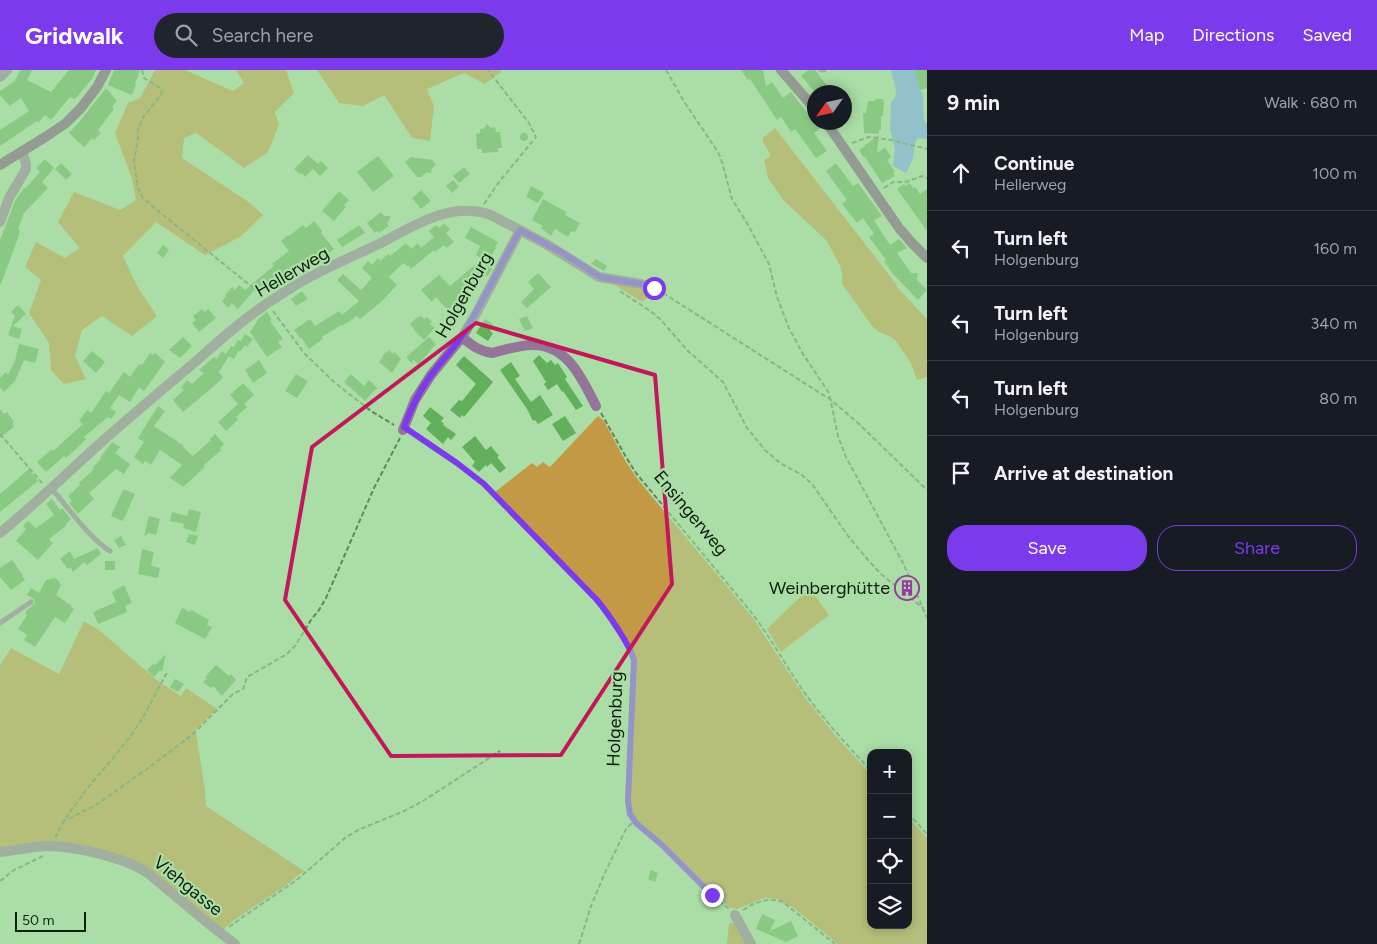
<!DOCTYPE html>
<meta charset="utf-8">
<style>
:root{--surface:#171b24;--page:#20242c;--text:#f1f3f6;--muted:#9ea1a6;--line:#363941;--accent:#7c3aed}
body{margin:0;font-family:Figtree,sans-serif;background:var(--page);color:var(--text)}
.controls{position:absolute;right:15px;bottom:15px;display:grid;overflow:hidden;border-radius:10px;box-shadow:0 2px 12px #0003}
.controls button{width:45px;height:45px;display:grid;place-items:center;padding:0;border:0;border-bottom:1px solid var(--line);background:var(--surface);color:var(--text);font:25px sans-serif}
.compass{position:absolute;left:807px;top:15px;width:45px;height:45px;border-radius:50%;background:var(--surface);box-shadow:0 2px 12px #0003;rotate:236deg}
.scale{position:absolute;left:15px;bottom:12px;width:71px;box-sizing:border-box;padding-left:5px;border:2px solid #0c1f0b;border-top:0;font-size:14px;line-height:18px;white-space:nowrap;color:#0c1f0b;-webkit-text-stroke:4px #abdea6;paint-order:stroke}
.stop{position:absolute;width:15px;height:15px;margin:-11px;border:4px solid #7c3aed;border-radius:50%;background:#fff}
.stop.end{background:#7c3aed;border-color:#fff;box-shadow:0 1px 5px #0008}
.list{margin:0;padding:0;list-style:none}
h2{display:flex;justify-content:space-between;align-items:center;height:65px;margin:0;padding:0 20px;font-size:21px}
h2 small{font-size:16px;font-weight:400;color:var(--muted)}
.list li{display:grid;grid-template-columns:32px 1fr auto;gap:15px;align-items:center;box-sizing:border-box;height:75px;padding:0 20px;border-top:1px solid var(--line)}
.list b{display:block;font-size:19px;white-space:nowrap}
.list p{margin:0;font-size:16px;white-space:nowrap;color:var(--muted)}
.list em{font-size:16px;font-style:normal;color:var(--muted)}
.actions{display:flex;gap:10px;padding:15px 20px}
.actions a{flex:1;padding:11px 0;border:1px solid var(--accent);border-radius:20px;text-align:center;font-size:18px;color:var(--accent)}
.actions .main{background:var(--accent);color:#fff}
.icon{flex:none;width:28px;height:28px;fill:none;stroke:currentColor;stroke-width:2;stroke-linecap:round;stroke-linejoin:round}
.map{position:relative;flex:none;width:927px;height:874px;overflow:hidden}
header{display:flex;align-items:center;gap:30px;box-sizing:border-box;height:70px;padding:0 25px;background:var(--accent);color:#fff}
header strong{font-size:24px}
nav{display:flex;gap:28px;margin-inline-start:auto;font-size:18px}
.search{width:350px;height:45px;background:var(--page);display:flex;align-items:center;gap:12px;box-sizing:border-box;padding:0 18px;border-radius:28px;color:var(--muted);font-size:19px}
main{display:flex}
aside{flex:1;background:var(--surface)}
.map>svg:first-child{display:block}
</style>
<header>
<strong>Gridwalk</strong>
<div class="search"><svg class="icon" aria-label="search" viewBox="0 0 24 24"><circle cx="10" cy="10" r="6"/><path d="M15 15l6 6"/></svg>Search here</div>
<nav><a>Map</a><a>Directions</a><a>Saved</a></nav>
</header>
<main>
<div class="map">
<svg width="927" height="874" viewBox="0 0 927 874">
<rect width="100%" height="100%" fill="#abdea6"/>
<g fill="#c39945">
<polygon points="155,0 185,0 233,21 244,13 236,0 286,0 294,23 275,42 279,55 268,82 244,98 196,63 184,68 182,88 250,133 263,145 240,167 205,185 156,152 123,186 137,216 157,246 132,266 102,246 82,260 75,286 86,309 64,314 51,300 49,273 29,243 41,210 25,197 36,172 65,188 80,178 58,152 74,122 120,140 136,130 132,109 115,63 128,33 140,28"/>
<polygon points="317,0 501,0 501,2 485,14 464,3 427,19 434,36 430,71 412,68 384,25 363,36 339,33"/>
<polygon points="775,58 897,215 896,216 927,249 927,307 917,310 911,293 896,271 891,267 879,262 872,256 842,214 842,203 840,196 827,171 785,132 775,118 768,108 764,90 771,86 763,72 763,68"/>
<polygon points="614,213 654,222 642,232 616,216"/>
<polygon points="598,346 604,351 626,392 639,411 753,548 806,629 834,664 871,705 871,855 908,855 908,747 927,768 927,874 838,874 794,838 778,829 764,828 737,839 730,838 706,817 661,772 639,754 631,741 630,731 636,596 636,589 633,580 597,528 495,422 532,393 537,397 543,392 550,397"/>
<polygon points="811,520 829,545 781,582 767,559 799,528"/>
<polygon points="84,551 100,561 158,611 181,626 186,618 217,639 194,661 196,663 205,720 206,736 304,801 285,816 233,851 224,859 220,859 151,801 86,779 0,780 0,595 11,578 59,604"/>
<polygon points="734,852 747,874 727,874 729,854"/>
</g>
<path fill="#72a0f8" d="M891 0H914L923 27 924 50 927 54V70L926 69 918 68C913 74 915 80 913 88 912 91 908 99 906 103L893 96 895 80 890 58 891 32 895 28 896 20Z"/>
<g fill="#62af5c">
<polygon points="20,0 32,0 27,10 51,22 69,0 96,0 92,9 77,27 74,29 70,27 51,50 45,45 38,53 37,51 0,76 0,60 29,41 21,28 10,36 0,25 0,21 15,11"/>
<polygon points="114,0 140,0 135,14 136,15 132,25 108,15"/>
<polygon points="741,0 763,0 766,16 772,12 783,28 791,22 808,44 809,43 820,59 814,63 827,81 816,88 795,59 791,62 781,47 777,50 750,9 748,10"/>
<polygon points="808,0 815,0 832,22 815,22 801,6"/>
<polygon points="914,0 927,0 927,18 920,20"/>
<polygon points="106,18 117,31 112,37 114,39 98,60 101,63 94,70 92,68 84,77 69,63 80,51"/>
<polygon points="875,29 883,29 884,33 883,46 881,46 881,60 879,60 879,64 864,63 863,43 866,43 868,31 875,31"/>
<polygon points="487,54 491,58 495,57 496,62 500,62 502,78 498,78 498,82 482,83 482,79 477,79 476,64 480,63 480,59 483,59"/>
<circle cx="524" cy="67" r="4"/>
<polygon points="879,65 877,83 885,77 891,87 887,90 895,102 893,103 895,106 882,113 865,87 864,88 859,80 865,76 865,75"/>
<polygon points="308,85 318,94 314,98 321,91 328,98 320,106 313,99 305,107 302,103 300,104 294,99"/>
<polygon points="378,86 394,106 373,122 357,102"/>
<polygon points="411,87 432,90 436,95 432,98 431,103 427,102 421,107 417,107 405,92"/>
<polygon points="45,89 54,98 42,112 48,118 24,143 18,159 20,160 18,168 1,214 0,214 0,170 15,131 24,118 25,119 40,102 36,98"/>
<polygon points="61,93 72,104 66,110 55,99"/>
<polygon points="836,93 853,116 858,113 882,146 874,150 890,175 899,169 907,178 897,183 911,203 918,203 917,210 927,220 918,230 893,204 884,191 886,190 869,167 874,164 863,148 857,153 842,134 847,130 826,101"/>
<polygon points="464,97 470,104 459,113 453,106"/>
<polygon points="453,110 459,117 452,123 446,116"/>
<polygon points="910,113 913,118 915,117 920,124 927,119 927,161 897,119 904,114 905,116"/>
<polygon points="531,116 544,123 538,133 526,127"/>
<polygon points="421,120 431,131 421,139 412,128"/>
<polygon points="339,121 349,130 344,135 346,137 334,151 322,141"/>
<polygon points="543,129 566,142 565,145 580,153 575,162 571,161 568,167 555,159 551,166 541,158 543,156 532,150"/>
<polygon points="381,142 384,146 391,146 387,154 389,156 379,163 378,161 375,163 367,153"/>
<polygon points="314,151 322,161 321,163 334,179 320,190 318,188 307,196 306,195 304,197 300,193 281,210 283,212 276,217 272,213 262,221 258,216 238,239 232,233 228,238 222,231 226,226 225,225 232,217 235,220 239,215 245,220 274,196 272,194 289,181 281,171 288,165 289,166 303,155 306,158"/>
<polygon points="444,153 450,159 446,163 454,172 446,178 444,175 435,182 434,180 411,199 408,195 407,196 403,193 389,207 397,215 382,231 360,249 357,246 342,256 341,255 322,267 323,269 309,279 301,267 300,268 294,260 310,249 315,256 339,241 342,245 359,231 337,210 343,204 361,220 372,208 362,198 368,191 372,195 378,188 380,191 388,184 390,186 406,173 411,179 418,173 421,178 434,167 429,161 436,155 439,158"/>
<polygon points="359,155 365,163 342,177 337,170"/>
<polygon points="471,157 498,172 495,177 496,178 487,194 493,197 488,206 486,205 464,224 467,227 450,243 436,227 432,232 421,220 439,205 450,216 482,189 476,185 480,176 465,168"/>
<polygon points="163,175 169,180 163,188 157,183"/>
<polygon points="596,189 607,196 604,201 591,194"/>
<polygon points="538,203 551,217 527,238 521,232 534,219 528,212"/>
<polygon points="302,221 308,229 296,236 291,229"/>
<polygon points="18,235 26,244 13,256 22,259 19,269 8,265 15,246 11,242"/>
<polygon points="202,239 205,242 208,239 216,248 199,262 192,253 196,250 193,246"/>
<polygon points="267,242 272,250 270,251 283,269 278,272 282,277 267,287 250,262 259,248"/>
<polygon points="421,246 424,249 427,247 432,252 430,254 435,258 424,270 416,262 410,254 417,247 418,248"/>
<polygon points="527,246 533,258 525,261 519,249"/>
<polygon points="485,249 493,254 490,261 493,263 488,271 476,263"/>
<polygon points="245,264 253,269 247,277 245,275 240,282 238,281 234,289 229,286 219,302 223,307 221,310 183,342 173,330 184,320 181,318 187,310 192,314 204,303 199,300 214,287 217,289 222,281 226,284 231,276 234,277 238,270 241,271"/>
<polygon points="183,267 192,276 180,288 169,280"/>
<polygon points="429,267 436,274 418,295 414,290 411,293 406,287"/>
<polygon points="19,274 39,279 35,293 24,290 15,311 4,322 0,317 0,308 6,302 8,305 15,291"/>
<polygon points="389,280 393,284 394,282 401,289 392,303 379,292 383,287 382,286"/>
<polygon points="92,281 105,292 96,303 83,291"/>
<polygon points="150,283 153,285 155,283 165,292 144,321 139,317 130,332 119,325 110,338 116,342 111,349 108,347 103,351 84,367 86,369 74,381 66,388 64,386 46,402 37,392 52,379 53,381 83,354 79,351 87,340 91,343 106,321 109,323 124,302 130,307 139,294 142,295"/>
<polygon points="539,285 547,293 551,290 555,295 558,293 567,307 565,309 583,336 576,340 563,321 562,322 557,314 548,320 544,314 546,312 533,291"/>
<polygon points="464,286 493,312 464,347 462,345 460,348 450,340 459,330 462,331 476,314 456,295"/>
<polygon points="259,290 267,303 253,313 245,300"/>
<polygon points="511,292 520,306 515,309 531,332 540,325 553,345 538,354 535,350 533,351 527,339 500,300"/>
<polygon points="296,304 308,311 297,328 285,321"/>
<polygon points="351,304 364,316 369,310 377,318 365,331 344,312"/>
<polygon points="243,313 254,325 244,334 247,337 236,347 238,350 226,361 218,352 238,334 230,325"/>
<polygon points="158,336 165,341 154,356 184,376 183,377 193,386 211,370 210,369 215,364 224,374 220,378 221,380 203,396 205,397 183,417 170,408 182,395 160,380 151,395 145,391 143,394 134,387 144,372 138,368"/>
<polygon points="430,337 444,348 441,351 444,354 443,355 456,364 451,370 448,367 443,374 426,359 431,353 423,346"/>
<polygon points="0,339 4,344 7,342 14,352 12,354 14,356 11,359 0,368"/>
<polygon points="565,346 576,363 563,371 552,354"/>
<polygon points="475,366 486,380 491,376 499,386 497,387 506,398 500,403 491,393 487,397 486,395 479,402 472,396 475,392 462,377"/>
<polygon points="112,372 120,377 115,383 130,394 124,404 116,399 89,423 94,429 78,444 69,433 72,431 68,426 80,415 79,413 94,399 93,397 101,389 100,388"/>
<polygon points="29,399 38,411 0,442 0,424"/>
<polygon points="123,420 126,420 135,424 123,451 111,446"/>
<polygon points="52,429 60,440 62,438 71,449 66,454 67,455 49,469 53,473 38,490 16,471 26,459 23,456 28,451 36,458 54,445 46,434"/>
<polygon points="189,439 201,442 196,462 183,458 184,454 170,451 172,442 187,446"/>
<polygon points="149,446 160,449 156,465 149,463 144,466"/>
<polygon points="189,464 198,466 195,475 186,472"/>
<polygon points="121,466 126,475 119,478 114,470"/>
<polygon points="98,478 101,484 87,495 84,492 73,502 70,497 68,499 60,489 70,481 74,489"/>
<polygon points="142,479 154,482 151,496 160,498 158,508 138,504"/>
<polygon points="12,490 23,505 22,506 25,510 11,520 0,507 0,498"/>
<rect x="105" y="491" width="10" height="9"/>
<polygon points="54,508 58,510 61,515 56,525 72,536 71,537 74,539 65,553 55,547 35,577 24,570 27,565 18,559 27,545 25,544 27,540 35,533 34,529 27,525 31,518 39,523 46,510"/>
<polygon points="124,515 132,533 125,536 127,542 98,554 93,542 116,532 112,522"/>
<polygon points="182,538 190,542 191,540 195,542 209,550 207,555 212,557 205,569 175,553"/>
<polygon points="166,584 162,602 160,600 154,607 147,600 153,594 155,595"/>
<polygon points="216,595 229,606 231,604 236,610 222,626 213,616 211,618 203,612 207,609 205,607"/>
<polygon points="175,609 184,614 178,622 170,617"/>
<polygon points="651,800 658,803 655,812 648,809"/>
<polygon points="762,844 775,850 770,861 791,851 798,866 786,872 756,859"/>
</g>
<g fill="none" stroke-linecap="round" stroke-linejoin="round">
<g stroke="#62865f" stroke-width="2" stroke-dasharray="5 2.5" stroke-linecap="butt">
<polyline points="142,0 144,8 160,18 162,22 158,29 144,46 138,59 138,70 134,91 138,118 143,128 157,140 262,225"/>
<polyline points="666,0 685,33 718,82 722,92 732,129 748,155 769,194 777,227 789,258 803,284 829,323 838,366 846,387 904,495 927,548"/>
<polyline points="852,73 869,67 891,70 927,79"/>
<polyline points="884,118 893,112 906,112 922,106 927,108"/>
<polyline points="484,134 499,112 536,67 529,53 488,0"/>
<polyline points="620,221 653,243 661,250 688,281 723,312 747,358 765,380 780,393 802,405 812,414 848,466 868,490 881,504 923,538"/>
<polyline points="663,223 831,330 858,353 927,420"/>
<polyline points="273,241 304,283 334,312 371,341 394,355"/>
<path d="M601 343 626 387 636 403 751 542C771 568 786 596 804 622 824 650 848 676 871 701"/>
<path d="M413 362 457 393 484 414 597 530C607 542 631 576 634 590L628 731 630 744 635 753 662 775 712 825 729 839"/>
<polyline points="0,364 42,413"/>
<polyline points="908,743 927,764"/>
<polyline points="62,752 96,735 147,699 192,665 233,624 243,619 247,607 287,584 295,576 311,550 319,540 326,528 374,418 400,368"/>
<path d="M55 768C74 728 106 699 132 664 146 645 156 621 168 601"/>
<polyline points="0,811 14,800 43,786"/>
<path d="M743 840C756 832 767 827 783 832L835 874"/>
<polyline points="229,857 240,849 298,809 345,768 360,759 402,742 423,731 500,681"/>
<polyline points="579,874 591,836 604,805 626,759 634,751"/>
</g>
<g stroke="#937597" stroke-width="5">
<polyline points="821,0 824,0"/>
<path d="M51 418C67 436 90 469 110 481"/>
<polyline points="0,553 31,532"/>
</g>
<g stroke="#937597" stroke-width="10">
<polyline points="0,7 7,0"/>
<polyline points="0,152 9,128 26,99 26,94 22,81"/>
<path d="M462 267C471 275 479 281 492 283 505 280 519 275 533 275 568 275 582 309 596 336"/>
<polyline points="403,360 415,330 431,305 462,267 477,242 520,160"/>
<path d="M0 463C33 436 64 406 96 377 126 350 157 324 188 298 218 272 246 246 280 225 311 204 347 189 381 173 415 155 451 131 491 145L546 174 599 207 641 214 654 218"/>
<path d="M0 782C16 781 33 776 50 776 78 777 127 788 149 804L210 855 235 874"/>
<polyline points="735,845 751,874"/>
</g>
<g stroke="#75497b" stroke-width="10">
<polyline points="781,0 814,38"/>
<polyline points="826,52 899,158 912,173 927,188"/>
<polyline points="0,95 50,64 66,53 81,38 97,17 106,0"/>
</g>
</g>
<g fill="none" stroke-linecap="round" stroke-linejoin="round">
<path stroke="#7c3aed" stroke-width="6" d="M654 218 641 214 600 207 563 183 520 160C501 194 484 230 463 264 455 277 444 288 435 300 421 317 412 336 404 357L457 393 484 414 597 530C607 542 630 575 634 590L628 731 630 744 636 753 662 775 712 825"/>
</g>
<path d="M0 0H927V874H0ZM476 253 655 305 672 514 561 685 391 686 285 530 312 377Z" fill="#abdea6" fill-opacity=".55" fill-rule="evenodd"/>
<path fill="none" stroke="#c2185b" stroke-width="4" stroke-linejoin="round" d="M476 253 655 305 672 514 561 685 391 686 285 530 312 377Z"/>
<defs>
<symbol id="building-ring" viewBox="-11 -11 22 22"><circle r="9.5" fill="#abdea6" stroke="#973aa4" stroke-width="1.5"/><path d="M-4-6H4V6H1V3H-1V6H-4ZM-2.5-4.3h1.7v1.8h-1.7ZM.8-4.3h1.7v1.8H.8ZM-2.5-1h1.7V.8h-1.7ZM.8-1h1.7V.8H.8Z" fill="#973aa4"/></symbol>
</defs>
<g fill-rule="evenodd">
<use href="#building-ring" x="893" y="504" width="28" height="28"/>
</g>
<g text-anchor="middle" stroke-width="4.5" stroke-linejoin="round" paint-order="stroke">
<g font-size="18" fill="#0c1f0b" stroke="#abdea6">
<text transform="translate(292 202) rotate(-30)" y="6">Hellerweg</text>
<text transform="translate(464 225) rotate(-60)" y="6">Holgenburg</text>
<text transform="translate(691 443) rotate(50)" y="6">Ensingerweg</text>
<text transform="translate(615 649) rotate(-88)" y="6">Holgenburg</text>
<text transform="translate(188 816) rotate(39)" y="6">Viehgasse</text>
</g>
<g font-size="18" fill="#0c1f0b" stroke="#abdea6" text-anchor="end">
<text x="890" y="524">Weinberghütte</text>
</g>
</g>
</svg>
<div class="controls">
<button>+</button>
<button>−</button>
<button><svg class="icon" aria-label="locate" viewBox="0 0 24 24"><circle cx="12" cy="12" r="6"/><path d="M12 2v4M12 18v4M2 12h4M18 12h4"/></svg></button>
<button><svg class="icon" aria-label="layers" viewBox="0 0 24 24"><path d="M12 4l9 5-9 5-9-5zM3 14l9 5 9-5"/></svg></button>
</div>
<svg class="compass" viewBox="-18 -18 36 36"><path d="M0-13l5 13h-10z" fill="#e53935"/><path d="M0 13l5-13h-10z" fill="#9ea1a6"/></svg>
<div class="scale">50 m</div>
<div class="stop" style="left:654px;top:218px"></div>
<div class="stop end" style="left:712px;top:825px"></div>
</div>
<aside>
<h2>9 min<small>Walk · 680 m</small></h2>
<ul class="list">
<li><svg class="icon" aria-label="ahead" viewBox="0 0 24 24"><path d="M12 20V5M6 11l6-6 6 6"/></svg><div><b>Continue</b><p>Hellerweg</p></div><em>100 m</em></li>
<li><svg class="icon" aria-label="left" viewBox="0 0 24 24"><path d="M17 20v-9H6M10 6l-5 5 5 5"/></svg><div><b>Turn left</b><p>Holgenburg</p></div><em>160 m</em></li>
<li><svg class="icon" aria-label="left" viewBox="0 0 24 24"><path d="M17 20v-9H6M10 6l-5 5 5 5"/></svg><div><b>Turn left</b><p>Holgenburg</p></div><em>340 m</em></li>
<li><svg class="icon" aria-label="left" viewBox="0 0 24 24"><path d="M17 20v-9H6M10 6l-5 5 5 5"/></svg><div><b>Turn left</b><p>Holgenburg</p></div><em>80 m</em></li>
<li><svg class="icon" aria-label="arrive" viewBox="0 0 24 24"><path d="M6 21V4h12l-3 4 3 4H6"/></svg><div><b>Arrive at destination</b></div></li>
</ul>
<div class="actions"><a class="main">Save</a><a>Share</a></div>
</aside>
</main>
